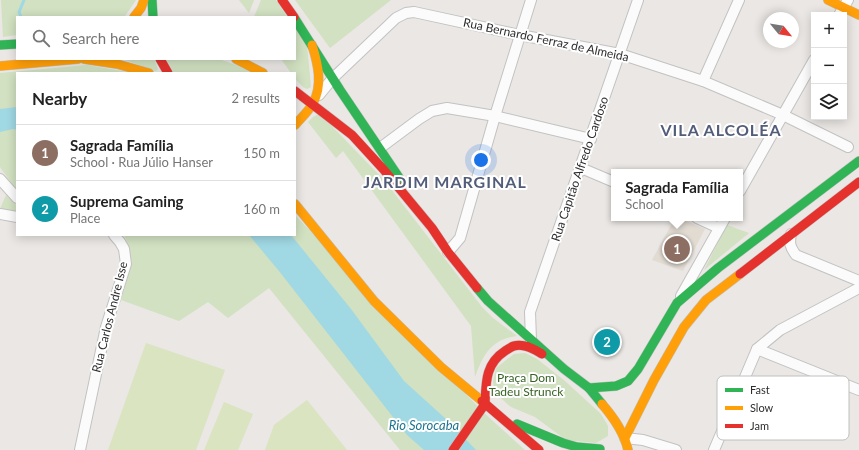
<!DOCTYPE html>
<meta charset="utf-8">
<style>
:root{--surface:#fff;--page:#f2f2f2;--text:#222;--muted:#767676;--line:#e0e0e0;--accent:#7c3aed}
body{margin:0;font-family:Lato,sans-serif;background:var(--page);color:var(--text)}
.controls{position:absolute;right:12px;top:12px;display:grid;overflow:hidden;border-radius:0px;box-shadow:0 2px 10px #0003}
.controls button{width:36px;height:36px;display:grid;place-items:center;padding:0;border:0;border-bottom:1px solid var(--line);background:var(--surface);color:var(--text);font:20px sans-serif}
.compass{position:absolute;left:763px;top:12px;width:36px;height:36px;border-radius:50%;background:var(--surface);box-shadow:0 2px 10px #0003;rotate:120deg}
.you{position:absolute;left:481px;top:160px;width:14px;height:14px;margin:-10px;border:3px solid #fff;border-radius:50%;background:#1a73e8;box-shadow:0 0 0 6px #1a73e833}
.badge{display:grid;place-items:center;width:26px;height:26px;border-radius:50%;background:var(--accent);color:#fff;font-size:13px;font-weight:700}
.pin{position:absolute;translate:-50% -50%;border:2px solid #fff;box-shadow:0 1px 4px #0006}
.popup{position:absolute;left:611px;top:169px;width:132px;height:52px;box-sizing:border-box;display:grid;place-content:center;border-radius:0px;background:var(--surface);filter:drop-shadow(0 1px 3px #0005);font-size:13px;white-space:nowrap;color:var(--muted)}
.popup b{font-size:15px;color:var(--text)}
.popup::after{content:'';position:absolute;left:50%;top:100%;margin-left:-8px;border:8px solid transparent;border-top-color:var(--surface)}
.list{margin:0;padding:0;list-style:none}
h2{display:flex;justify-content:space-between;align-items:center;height:52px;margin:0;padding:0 16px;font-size:17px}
h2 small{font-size:13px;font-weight:400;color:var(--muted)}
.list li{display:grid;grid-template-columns:26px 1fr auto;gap:12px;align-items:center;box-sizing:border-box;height:56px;padding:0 16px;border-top:1px solid var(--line)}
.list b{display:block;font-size:15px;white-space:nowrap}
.list p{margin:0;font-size:13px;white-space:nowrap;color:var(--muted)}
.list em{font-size:13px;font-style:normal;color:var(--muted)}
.icon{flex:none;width:22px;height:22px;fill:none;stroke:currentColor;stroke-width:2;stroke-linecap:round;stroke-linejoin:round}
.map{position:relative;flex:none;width:859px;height:450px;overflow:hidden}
.search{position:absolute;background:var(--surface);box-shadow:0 2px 10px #0003;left:16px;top:16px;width:280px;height:44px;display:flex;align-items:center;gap:10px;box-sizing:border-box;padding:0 14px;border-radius:0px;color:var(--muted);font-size:15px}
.panel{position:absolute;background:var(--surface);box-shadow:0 2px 10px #0003;left:16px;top:72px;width:280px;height:164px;border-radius:0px}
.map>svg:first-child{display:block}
</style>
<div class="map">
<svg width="859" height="450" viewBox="0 0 859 450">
<rect width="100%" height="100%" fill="#eae7e4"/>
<polygon fill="#e1dbd2" points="675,218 679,218 705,229 683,271 652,260"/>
<g fill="#d1e1c1">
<polygon points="1,0 136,0 125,16 123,17 17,17 17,35 3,37"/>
<polygon points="239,0 254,0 249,13"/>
<polygon points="261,0 276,0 287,17 254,17"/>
<polygon points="295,0 391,0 330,48"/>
<polygon points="295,28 307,45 311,87 307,89 303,87 295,79 295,73 291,73 281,59 295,59"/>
<polygon points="122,59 154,59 158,69 156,71"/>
<polygon points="166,59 219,59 236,65 252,73 174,73"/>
<polygon points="87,65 134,73 17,73 17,191 0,167 0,73"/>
<path d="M317 115 322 116 384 180 482 307 493 318 517 336C491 339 483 355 475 377L471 326 343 151 336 158 308 122 313 117Z"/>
<polygon points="6,195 17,206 17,212 0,209"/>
<polygon points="295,215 484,413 525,450 400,450 269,288 228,318 208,302 179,321 121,300 132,263 129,247 124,235 295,235"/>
<polygon points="727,225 749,233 704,270"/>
<polygon points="525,353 537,359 565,381 601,414 608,426 608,436 596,443 566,440 535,417 511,407 495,393 493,382 496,368 514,354"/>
</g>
<g fill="#dae4c0">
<polygon points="146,343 225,370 196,450 108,450"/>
<polygon points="307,400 347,450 265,450 274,425"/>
<polygon points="224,402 253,414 238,450 204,450"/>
</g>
<g fill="#a0d8e3">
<polygon points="17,107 17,130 13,129 0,132 0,109"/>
<polygon points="249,235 291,235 351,309 404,381 447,420 476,450 424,450 407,435 279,271"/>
</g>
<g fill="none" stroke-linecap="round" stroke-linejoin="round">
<polyline stroke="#a0d8e3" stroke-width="3" points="21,17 19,12 24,0"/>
<defs>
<g id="street">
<polyline points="839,15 848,0"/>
<polyline points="703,81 739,0"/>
<polyline points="319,95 333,78 396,18 406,13 414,12 520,35 620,54 703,81 783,115 848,147"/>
<polyline points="380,148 419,119 432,111 447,108 495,116 591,139"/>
<polyline points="581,168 614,182"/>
<polyline points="0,179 17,198"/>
<polyline points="740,191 814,60"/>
<polyline points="0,214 17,217"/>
<polyline points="697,218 719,228"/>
<path d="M791 234C789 243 790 247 796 255L859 281"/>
<polyline points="448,252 460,238 495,116 531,0"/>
<polyline points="681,296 725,218"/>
<polyline points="531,340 530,312 638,0"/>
<polyline points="757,349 859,390"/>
<polyline points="625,438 643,440 676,450"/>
<polyline points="80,450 106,327 126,264 124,249 120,242 114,235"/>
<polyline points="714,450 757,349 780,330 859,288"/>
</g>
<g id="fast">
<polyline points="152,0 153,17"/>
<polyline points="295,19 340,90 400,179"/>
<polyline points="0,45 17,44"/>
<polyline points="477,288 488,301 564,369 589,388 602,404"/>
<polyline points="589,388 616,386 628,381 638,369 677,303 718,268 859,161"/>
<polyline points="517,424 563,443 577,447 600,449"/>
</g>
<g id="slow">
<polyline points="828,0 859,15"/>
<polyline points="134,17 141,8 144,0"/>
<polyline points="84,59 117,64 149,73"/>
<polyline points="236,59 263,73"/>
<polyline points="0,66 78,59"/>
<path d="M295 125C301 118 309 111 313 103 323 85 318 64 312 45"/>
<polyline points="295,204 374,301 441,367 482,401"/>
<path d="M602 404C614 418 624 432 628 450"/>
<polyline points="625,438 654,380 684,327 706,300 740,274"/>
</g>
<g id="jam">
<polyline points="282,0 294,17"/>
<polyline points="160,59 168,73"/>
<polyline points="295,91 352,135 384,170 432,228 448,252 477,288"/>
<polyline points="740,274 859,182"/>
<polyline points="482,401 539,450"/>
<path d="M485 404C486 383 485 364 505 351 512 346 516 344 525 346 531 347 537 351 542 354"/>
<polyline points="453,450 485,404"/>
</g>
</defs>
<use href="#street" stroke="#c3c2c2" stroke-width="12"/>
<use href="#fast" stroke="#c3c2c2" stroke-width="10"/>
<use href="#slow" stroke="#c3c2c2" stroke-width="10"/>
<use href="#jam" stroke="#c3c2c2" stroke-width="10"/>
<use href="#street" stroke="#fcfbfb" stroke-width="10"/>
<use href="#fast" stroke="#30b455" stroke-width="9"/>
<use href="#slow" stroke="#ff9f0a" stroke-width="9"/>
<use href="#jam" stroke="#e5322d" stroke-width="9"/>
</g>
<g text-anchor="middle" stroke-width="4" stroke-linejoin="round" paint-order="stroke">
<g font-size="12" fill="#2d2d2d" stroke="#fff">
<text transform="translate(546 40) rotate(12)" y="4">Rua Bernardo Ferraz de Almeida</text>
<text transform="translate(580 169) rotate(-71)" y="4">Rua Capitão Alfredo Cardoso</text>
<text transform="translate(110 317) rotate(-76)" y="4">Rua Carlos Andre Isse</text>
</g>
<g font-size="12" fill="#376324" stroke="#fff">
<text x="526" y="382">Praça Dom<tspan x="526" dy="14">Tadeu Strunck</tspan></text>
</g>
<g font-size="13" font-style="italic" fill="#1e7590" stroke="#fff">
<text x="424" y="430">Rio Sorocaba</text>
</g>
<g font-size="16" font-weight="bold" letter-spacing="1" fill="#525d79" stroke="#fff">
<text x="721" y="136">VILA ALCOLÉA</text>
<text x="445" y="188">JARDIM MARGINAL</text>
</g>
</g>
<rect x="717" y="376" width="132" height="64" rx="6" fill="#fff" stroke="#c0c0c0" stroke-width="1"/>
<rect x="725" y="388" width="18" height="4" fill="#30b455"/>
<rect x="725" y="406" width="18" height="4" fill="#ff9f0a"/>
<rect x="725" y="424" width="18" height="4" fill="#e5322d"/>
<g font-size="11" fill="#2d2d2d">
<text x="750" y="394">Fast</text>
<text x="750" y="412">Slow</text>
<text x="750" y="430">Jam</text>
</g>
</svg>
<div class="controls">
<button>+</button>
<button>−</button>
<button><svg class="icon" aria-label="layers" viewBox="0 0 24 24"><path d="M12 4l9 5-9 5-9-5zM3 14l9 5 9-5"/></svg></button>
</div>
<svg class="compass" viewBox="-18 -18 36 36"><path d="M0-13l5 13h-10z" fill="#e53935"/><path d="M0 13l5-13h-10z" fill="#767676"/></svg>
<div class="you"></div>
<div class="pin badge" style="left:677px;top:249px;background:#8d6e63">1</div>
<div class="popup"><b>Sagrada Família</b>School</div>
<div class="pin badge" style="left:607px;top:342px;background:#0f9aa8">2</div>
<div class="search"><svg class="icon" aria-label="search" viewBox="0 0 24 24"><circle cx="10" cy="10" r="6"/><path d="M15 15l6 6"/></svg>Search here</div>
<section class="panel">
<h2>Nearby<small>2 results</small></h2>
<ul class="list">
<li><span class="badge" style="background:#8d6e63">1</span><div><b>Sagrada Família</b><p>School · Rua Júlio Hanser</p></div><em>150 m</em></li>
<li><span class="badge" style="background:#0f9aa8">2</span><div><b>Suprema Gaming</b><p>Place</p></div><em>160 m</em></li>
</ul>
</section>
</div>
